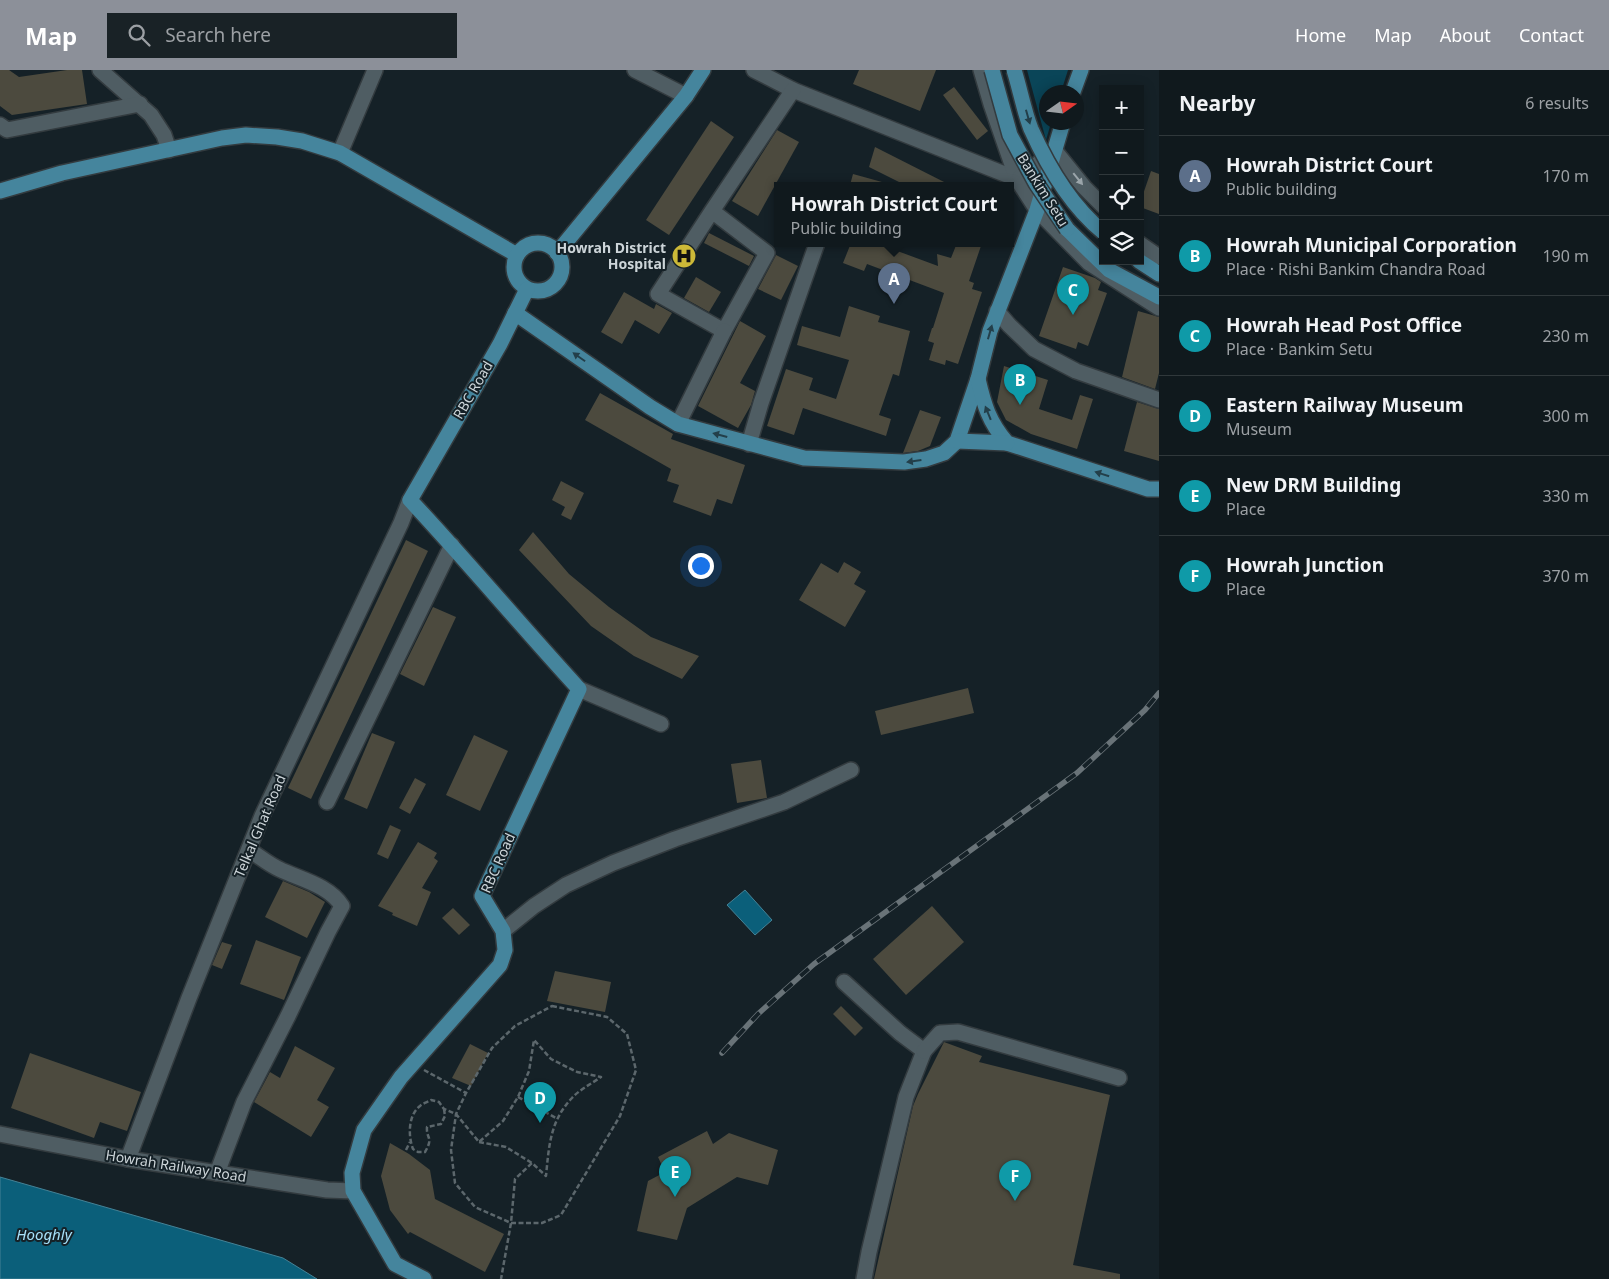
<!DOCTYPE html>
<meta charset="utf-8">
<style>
:root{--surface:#10191d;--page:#192226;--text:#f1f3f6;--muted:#9ca0a4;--line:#30383b;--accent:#8c9099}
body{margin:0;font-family:"Noto Sans",sans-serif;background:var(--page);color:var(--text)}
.controls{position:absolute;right:15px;top:15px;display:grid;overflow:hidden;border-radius:0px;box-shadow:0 2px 12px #0003}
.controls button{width:45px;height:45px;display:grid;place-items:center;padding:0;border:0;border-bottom:1px solid var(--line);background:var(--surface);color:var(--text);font:25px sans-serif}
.compass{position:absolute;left:1039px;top:15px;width:45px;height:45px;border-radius:50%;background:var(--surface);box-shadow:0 2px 12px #0003;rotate:76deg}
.you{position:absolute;left:700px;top:495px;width:18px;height:18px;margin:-12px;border:4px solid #fff;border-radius:50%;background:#1a73e8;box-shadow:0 0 0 8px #1a73e833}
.badge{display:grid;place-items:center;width:32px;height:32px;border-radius:50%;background:var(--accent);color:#fff;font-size:16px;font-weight:700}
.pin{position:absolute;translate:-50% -41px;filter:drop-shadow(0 1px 2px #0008)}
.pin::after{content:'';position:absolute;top:26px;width:18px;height:15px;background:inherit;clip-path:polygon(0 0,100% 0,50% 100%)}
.popup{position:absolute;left:774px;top:112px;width:240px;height:65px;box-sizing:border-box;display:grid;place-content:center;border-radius:0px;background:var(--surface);filter:drop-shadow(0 1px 4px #0005);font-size:16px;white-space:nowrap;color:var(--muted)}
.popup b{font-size:19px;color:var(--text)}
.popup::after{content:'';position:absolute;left:50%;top:100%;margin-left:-10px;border:10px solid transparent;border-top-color:var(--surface)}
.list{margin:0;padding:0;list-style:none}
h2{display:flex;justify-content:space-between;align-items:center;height:65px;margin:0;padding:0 20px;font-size:21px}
h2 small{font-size:16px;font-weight:400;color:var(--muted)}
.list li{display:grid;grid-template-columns:32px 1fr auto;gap:15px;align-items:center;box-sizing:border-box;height:80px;padding:0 20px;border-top:1px solid var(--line)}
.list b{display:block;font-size:19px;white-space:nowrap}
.list p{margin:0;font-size:16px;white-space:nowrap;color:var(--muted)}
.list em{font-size:16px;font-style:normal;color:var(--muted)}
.icon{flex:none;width:28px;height:28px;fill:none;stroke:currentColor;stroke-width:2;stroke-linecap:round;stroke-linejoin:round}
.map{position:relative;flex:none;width:1159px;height:1209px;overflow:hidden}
header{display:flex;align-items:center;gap:30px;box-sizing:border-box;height:70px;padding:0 25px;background:var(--accent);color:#fff}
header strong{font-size:24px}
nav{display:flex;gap:28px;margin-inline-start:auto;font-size:18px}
.search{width:350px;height:45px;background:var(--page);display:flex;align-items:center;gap:12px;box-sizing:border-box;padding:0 18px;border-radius:0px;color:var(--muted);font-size:19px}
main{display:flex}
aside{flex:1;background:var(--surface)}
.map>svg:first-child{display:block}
</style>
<header>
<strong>Map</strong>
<div class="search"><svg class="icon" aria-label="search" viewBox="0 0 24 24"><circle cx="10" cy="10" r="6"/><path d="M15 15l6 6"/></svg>Search here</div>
<nav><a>Home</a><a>Map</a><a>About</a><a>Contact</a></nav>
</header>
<main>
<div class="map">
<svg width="1159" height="1209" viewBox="0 0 1159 1209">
<rect width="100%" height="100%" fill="#152127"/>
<polygon fill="#0a4558" points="1027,0 1068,0 1061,22 1046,22 1046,52 1051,53 1046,70"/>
<g fill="#0b5f7a" stroke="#458296">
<polygon points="745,820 772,850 755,865 727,835"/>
<polygon points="0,1107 283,1188 317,1209 0,1209"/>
</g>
<g fill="#4c4a3e">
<polygon points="0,0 9,0 19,7 67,0 82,0 87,34 12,45 0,36"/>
<polygon points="859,0 936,0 920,41 853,14"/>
<polygon points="954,17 988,61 977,70 943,25"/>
<polygon points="711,51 734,67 669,165 646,150"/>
<polygon points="777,60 799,72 758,146 732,131"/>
<polygon points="875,77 950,115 905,115 869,97"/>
<polygon points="1151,101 1159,104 1159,144 1140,137 1140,133"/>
<polygon points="853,104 882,112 881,115 850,115"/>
<polygon points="709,163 754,186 749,196 704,173"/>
<polygon points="851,173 894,173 892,179 938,196 937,184 951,188 957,173 982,173 969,211 974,213 972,219 982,222 958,294 946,290 945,295 929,290 934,273 928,271 932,258 933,258 944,223 867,194 864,201 843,193"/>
<polygon points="776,185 798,196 781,230 758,219"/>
<polygon points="1063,197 1095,208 1101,212 1098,220 1107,223 1088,276 1078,272 1076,279 1039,266"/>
<polygon points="696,207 721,222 709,242 684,228"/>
<polygon points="624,222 654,239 656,234 672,243 659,264 635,250 622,274 601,262"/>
<polygon points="849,236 880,246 878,252 910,261 899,306 893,304 879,345 891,349 886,366 803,338 794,365 767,356 786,299 813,308 809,320 836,329 849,290 797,275 802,256 840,267"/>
<polygon points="1138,241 1159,247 1159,303 1155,319 1122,307"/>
<polygon points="740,251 766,266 740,313 755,321 751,335 738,358 698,336"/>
<polygon points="1004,296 1048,310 1039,339 1072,350 1080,325 1093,329 1077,379 1031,364 1006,350 997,332"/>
<polygon points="600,323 673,364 671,369 745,395 732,434 717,429 711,446 673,432 679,415 667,411 671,399 585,350"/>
<polygon points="1137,332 1159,339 1159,391 1124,381"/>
<polygon points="920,340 941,347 930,376 918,381 903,383"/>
<polygon points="561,411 584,423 571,450 561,445 565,437 552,430"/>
<polygon points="533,462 569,504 609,537 651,567 699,586 682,609 634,586 591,556 519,480"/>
<polygon points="406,470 428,481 311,729 288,718"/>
<polygon points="844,492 861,502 854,514 866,521 845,557 799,530 821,493 838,503"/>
<polygon points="433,537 456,547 424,616 400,604"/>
<polygon points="968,618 974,643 881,665 875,641"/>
<polygon points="372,663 395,672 367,739 344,729"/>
<polygon points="474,665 508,681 480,741 446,725"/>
<polygon points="761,690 767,728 737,733 731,694"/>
<polygon points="415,708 426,714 410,744 399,738"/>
<polygon points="390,755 401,760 388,789 377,784"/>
<polygon points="418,772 437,783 434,788 438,791 422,818 431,822 417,856 392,845 393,843 378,836"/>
<polygon points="283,811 309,822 325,832 307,868 265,847"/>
<polygon points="932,836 964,872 906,925 873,889"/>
<polygon points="453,838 470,855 459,865 442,848"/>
<polygon points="256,870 301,887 284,930 240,914"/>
<polygon points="222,872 232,875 222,899 212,895"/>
<polygon points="555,901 611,912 605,942 547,931"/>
<polygon points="841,936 863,958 855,966 833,944"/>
<polygon points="944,972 982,986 979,992 1110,1025 1073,1195 1120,1204 1120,1209 874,1209 913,1036 918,1024"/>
<polygon points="470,974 488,983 471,1016 452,1008"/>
<polygon points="295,976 335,998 317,1030 329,1037 311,1067 254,1032 270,1002 280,1008"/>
<polygon points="30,983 141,1022 127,1061 100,1052 94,1068 11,1038"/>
<polygon points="707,1061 713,1074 729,1063 778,1080 768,1115 737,1107 687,1138 677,1170 637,1161 648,1111 665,1102 658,1087"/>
<polygon points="390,1073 409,1084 430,1100 435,1129 504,1164 485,1202 410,1162 408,1164 390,1140 381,1106"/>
</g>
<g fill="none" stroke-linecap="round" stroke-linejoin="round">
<defs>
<g id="minor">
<polyline points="100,0 151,45 164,65 169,80"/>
<polyline points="635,0 686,26"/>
<polyline points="754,0 793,20 1017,109"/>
<polyline points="981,0 991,34 1017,109 1037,140 1089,193 1159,238"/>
<polyline points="0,55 7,60 140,34"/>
<polyline points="340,83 375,0"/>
<polyline points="1020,107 1055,81 1084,117 1103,136"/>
<polyline points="712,141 767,183 724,261 658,224 712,141 793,20"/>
<polyline points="1140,174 1159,187"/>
<polyline points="997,241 1009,255 1034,279 1076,301 1159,330"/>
<polyline points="678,354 724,261"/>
<polyline points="749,374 761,333 817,173"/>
<polyline points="579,619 661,654"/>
<polyline points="327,732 452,475"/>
<polyline points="503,861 534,836 566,815 613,793 675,769 784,732 851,700"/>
<polyline points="844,912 900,963 924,981 906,1027 869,1182 864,1209"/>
<polyline points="924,981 940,963 958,962 1119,1008"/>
<polyline points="0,1064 128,1089 327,1120 353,1121"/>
<polyline points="128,1089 189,928 262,746 401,453 410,430"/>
<path d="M217 1103 244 1032 288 946 328 862 342 836C329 815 299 809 279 799 268 794 259 786 249 780"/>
</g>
<g id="major">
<polyline points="1073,22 1081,0"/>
<polyline points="0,121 62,103 222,68 246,65 277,67 302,71 340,83 517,185"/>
<polyline points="1067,159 1109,200 1159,227"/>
<circle cx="538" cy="197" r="24"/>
<polyline points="557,183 686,26 703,0"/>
<polyline points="1139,191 1159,204"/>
<polyline points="515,243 650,337 678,354 804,388 904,392 926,389 944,383 957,371 978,309 990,261 1037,140 1063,52"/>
<path d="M978 309C984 335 989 352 1007 373L1148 419H1159"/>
<polyline points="957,371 1007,373"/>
<path d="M424 1209 395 1194 353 1121 352 1103 364 1060 401 1007 500 895 505 880 503 861 482 826 579 619C522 557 468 492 410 430L500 274 527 219"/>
</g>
</defs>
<use href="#minor" stroke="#333b3f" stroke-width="18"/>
<use href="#major" stroke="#333b3f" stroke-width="18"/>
<g stroke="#5c676c" stroke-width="2.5" stroke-dasharray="5 2.5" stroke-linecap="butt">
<polygon points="552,936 607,947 627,964 636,1000 620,1046 561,1145 542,1153 511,1153 475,1137 455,1113 451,1080 456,1044 466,1023 492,978 515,956"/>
<polyline points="424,1000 466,1023"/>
<polyline points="518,1027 556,1048"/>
<path d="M444 1039 445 1046 441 1054 427 1057C426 1069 434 1067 425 1082H418L413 1079C408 1066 408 1045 420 1036 423 1033 428 1032 431 1030L439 1032 444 1039 456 1044 479 1072 503 1051 518 1027 529 1001 534 970 551 989 577 1002 601 1007C591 1014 579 1020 572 1028 550 1051 549 1076 546 1106L532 1093 515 1109 511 1153 501 1209"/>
<polyline points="479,1072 506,1077 532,1093"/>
<polyline points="406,1080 410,1072"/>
</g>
<use href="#minor" stroke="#4f5d63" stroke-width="15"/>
<use href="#major" stroke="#45859d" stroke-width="15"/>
<defs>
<polyline id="rail" points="722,983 758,944 814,894 1077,703 1145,640 1159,623"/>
</defs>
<use href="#rail" stroke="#697378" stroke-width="5.5"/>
<use href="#rail" stroke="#152127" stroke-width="4" stroke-dasharray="11" stroke-linecap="butt"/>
<defs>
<g id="major-bridge">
<polyline points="992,0 1010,65 1036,113 1067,159"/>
<path d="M1014 0C1020 19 1024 41 1031 59 1048 97 1070 135 1103 162"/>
</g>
</defs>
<use href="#major-bridge" stroke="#333b3f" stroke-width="18" stroke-linecap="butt"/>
<use href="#major-bridge" stroke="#45859d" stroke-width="15"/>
</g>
<defs><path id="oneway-solid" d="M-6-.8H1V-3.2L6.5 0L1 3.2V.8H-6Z" transform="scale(1.25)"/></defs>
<g fill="#233f4a">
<use href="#oneway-solid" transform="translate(1028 47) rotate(74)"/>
<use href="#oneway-solid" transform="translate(990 262) rotate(-74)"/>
<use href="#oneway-solid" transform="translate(579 287) rotate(-145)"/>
<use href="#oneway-solid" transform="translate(988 343) rotate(-112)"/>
<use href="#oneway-solid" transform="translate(720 365) rotate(-165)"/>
<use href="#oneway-solid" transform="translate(914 391) rotate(172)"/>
<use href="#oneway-solid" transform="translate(1102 404) rotate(-162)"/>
</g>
<use fill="#9ba5aa" href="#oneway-solid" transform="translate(1078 109) rotate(51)"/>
<defs>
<symbol id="hospital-disc" viewBox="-11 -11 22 22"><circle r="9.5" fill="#cdb938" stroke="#152127"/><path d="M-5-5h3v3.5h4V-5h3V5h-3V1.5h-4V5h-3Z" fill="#111"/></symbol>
</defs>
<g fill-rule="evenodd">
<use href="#hospital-disc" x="670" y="172" width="28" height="28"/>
</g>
<g text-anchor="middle" stroke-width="4" stroke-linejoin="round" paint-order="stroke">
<g font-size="14" fill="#cdd5d9" stroke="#152127">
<text transform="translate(1043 120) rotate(58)" y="5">Bankim Setu</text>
<text transform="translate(473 320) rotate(-60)" y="5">RBC Road</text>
<text transform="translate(260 756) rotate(-67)" y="5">Telkal Ghat Road</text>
<text transform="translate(498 793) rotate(-66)" y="5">RBC Road</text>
<text transform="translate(176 1096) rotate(9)" y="5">Howrah Railway Road</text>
</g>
<g font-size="14" font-weight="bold" fill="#cdd5d9" stroke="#152127" text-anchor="end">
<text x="666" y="183">Howrah District<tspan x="666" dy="16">Hospital</tspan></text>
</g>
<g font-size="15" font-style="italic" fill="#a7e1fa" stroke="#152127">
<text x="44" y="1170">Hooghly</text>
</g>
</g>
</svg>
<div class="controls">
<button>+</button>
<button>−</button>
<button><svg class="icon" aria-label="locate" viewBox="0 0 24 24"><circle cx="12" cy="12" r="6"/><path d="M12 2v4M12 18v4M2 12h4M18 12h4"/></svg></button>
<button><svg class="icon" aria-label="layers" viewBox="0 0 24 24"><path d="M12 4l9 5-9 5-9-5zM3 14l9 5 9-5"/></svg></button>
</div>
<svg class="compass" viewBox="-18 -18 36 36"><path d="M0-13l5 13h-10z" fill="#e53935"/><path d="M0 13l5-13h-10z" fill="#9ca0a4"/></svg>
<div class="you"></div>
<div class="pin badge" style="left:894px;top:234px;background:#5c6f8a">A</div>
<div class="popup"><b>Howrah District Court</b>Public building</div>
<div class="pin badge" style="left:1020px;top:335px;background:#0f9aa8">B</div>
<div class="pin badge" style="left:1073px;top:245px;background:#0f9aa8">C</div>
<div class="pin badge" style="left:540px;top:1053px;background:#0f9aa8">D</div>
<div class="pin badge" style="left:675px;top:1127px;background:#0f9aa8">E</div>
<div class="pin badge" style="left:1015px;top:1131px;background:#0f9aa8">F</div>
</div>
<aside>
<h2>Nearby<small>6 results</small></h2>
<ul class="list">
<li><span class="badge" style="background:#5c6f8a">A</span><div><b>Howrah District Court</b><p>Public building</p></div><em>170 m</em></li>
<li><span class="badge" style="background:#0f9aa8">B</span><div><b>Howrah Municipal Corporation</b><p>Place · Rishi Bankim Chandra Road</p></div><em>190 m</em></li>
<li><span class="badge" style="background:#0f9aa8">C</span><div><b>Howrah Head Post Office</b><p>Place · Bankim Setu</p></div><em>230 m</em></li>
<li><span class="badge" style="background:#0f9aa8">D</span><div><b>Eastern Railway Museum</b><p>Museum</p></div><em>300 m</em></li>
<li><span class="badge" style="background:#0f9aa8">E</span><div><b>New DRM Building</b><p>Place</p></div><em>330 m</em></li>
<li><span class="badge" style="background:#0f9aa8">F</span><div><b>Howrah Junction</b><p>Place</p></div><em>370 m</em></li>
</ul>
</aside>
</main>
